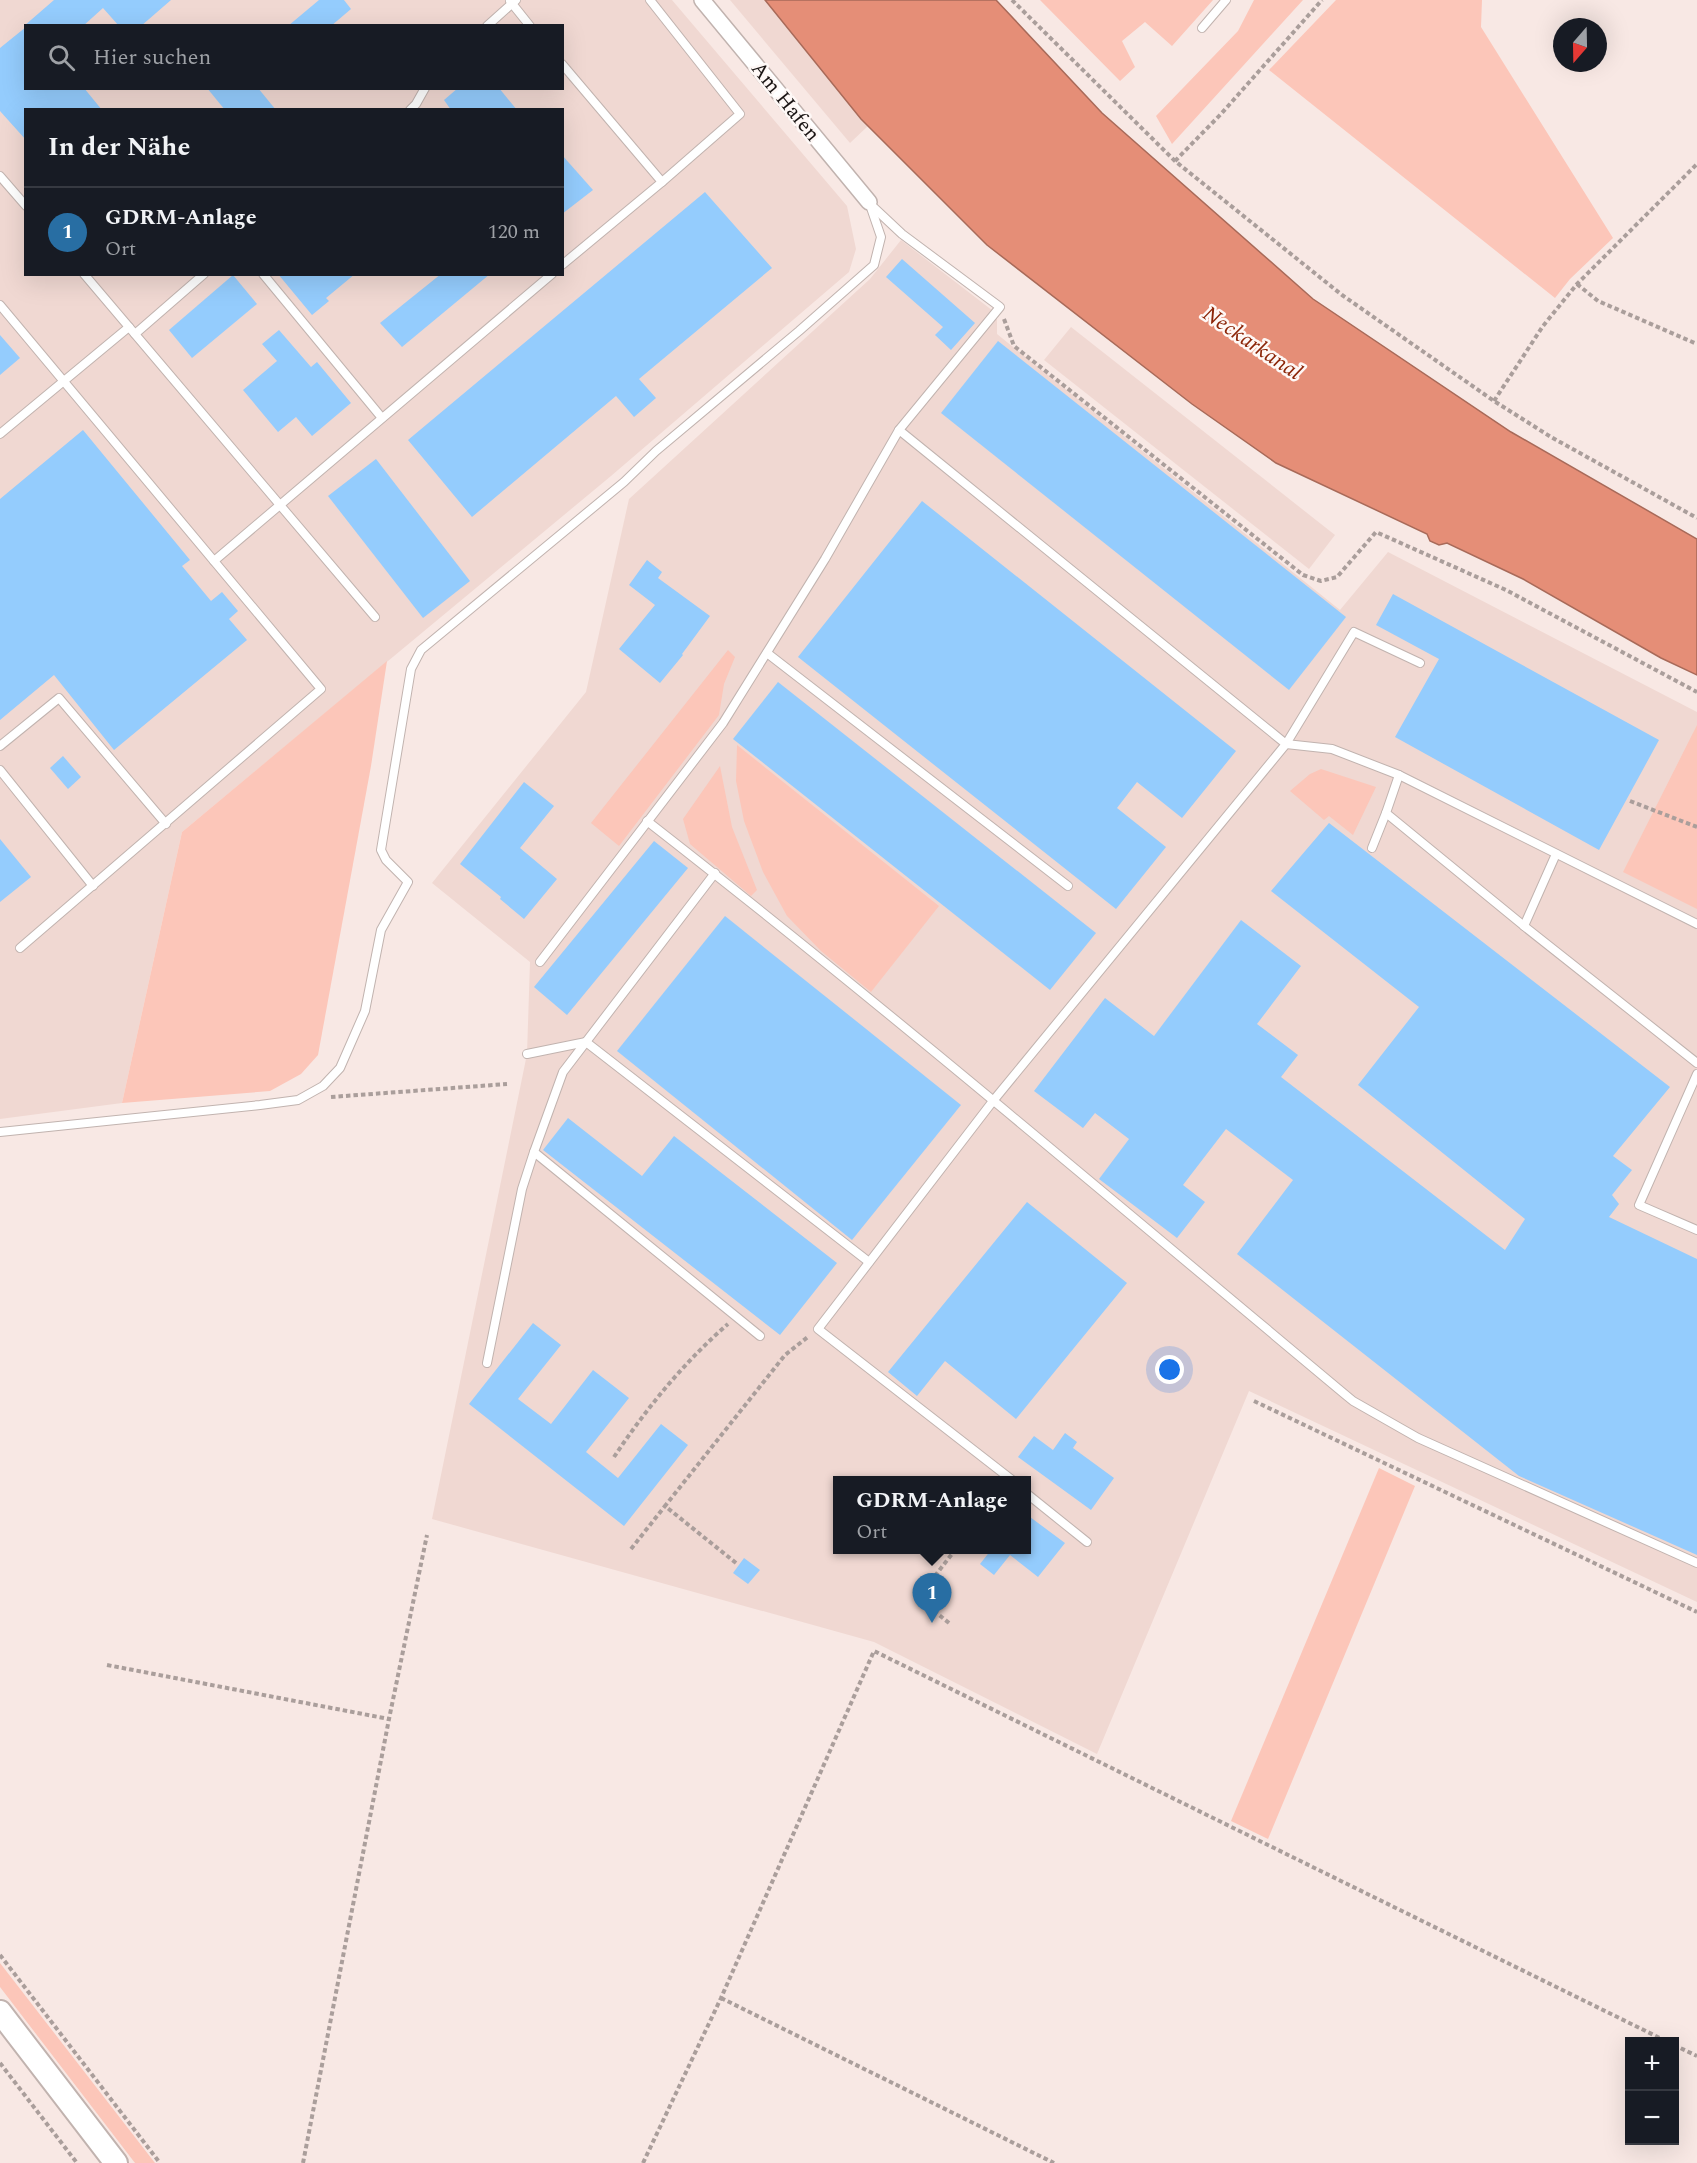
<!DOCTYPE html>
<html lang="de">
<meta charset="utf-8">
<style>
:root{--surface:#171b24;--page:#242831;--text:#f1f3f6;--muted:#9ea1a6;--line:#363941;--accent:#286ea3}
body{margin:0;font-family:Spectral,serif;background:var(--page);color:var(--text)}
.controls{position:absolute;right:18px;bottom:18px;display:grid;overflow:hidden;border-radius:0px;box-shadow:0 6px 24px #0002}
.controls button{width:54px;height:54px;display:grid;place-items:center;padding:0;border:0;border-bottom:2px solid var(--line);background:var(--surface);color:var(--text);font:30px sans-serif}
.compass{position:absolute;left:1553px;top:18px;width:54px;height:54px;border-radius:50%;background:var(--surface);box-shadow:0 6px 24px #0002;rotate:200deg}
.you{position:absolute;left:1170px;top:1370px;width:21px;height:21px;margin:-15px;border:4px solid #fff;border-radius:50%;background:#1a73e8;box-shadow:0 0 0 9px #1a73e833}
.badge{display:grid;place-items:center;width:39px;height:39px;border-radius:50%;background:var(--accent);color:#fff;font-size:20px;font-weight:700}
.pin{position:absolute;translate:-50% -50px;filter:drop-shadow(0 2px 3px #0008)}
.pin::after{content:'';position:absolute;top:32px;width:21px;height:18px;background:inherit;clip-path:polygon(0 0,100% 0,50% 100%)}
.popup{position:absolute;left:833px;top:1476px;width:198px;height:78px;box-sizing:border-box;display:grid;place-content:center;border-radius:0px;background:var(--surface);filter:drop-shadow(0 2px 4px #0005);font-size:20px;white-space:nowrap;color:var(--muted)}
.popup b{font-size:22px;color:var(--text)}
.popup::after{content:'';position:absolute;left:50%;top:100%;margin-left:-12px;border:12px solid transparent;border-top-color:var(--surface)}
.list{margin:0;padding:0;list-style:none}
h2{display:flex;justify-content:space-between;align-items:center;height:78px;margin:0;padding:0 24px;font-size:26px}
h2 small{font-size:20px;font-weight:400;color:var(--muted)}
.list li{display:grid;grid-template-columns:39px 1fr auto;gap:18px;align-items:center;box-sizing:border-box;height:90px;padding:0 24px;border-top:2px solid var(--line)}
.list b{display:block;font-size:22px;white-space:nowrap}
.list p{margin:0;font-size:20px;white-space:nowrap;color:var(--muted)}
.list em{font-size:20px;font-style:normal;color:var(--muted)}
.icon{flex:none;width:33px;height:33px;fill:none;stroke:currentColor;stroke-width:2;stroke-linecap:round;stroke-linejoin:round}
.map{position:relative;flex:none;width:1697px;height:2163px;overflow:hidden}
.search{position:absolute;background:var(--surface);box-shadow:0 6px 24px #0002;left:24px;top:24px;width:540px;height:66px;display:flex;align-items:center;gap:15px;box-sizing:border-box;padding:0 21px;border-radius:0px;color:var(--muted);font-size:22px}
.panel{position:absolute;background:var(--surface);box-shadow:0 6px 24px #0002;left:24px;top:108px;width:540px;height:168px;border-radius:0px}
.map>svg:first-child{display:block}
</style>
<div class="map">
<svg width="1697" height="2163" viewBox="0 0 1697 2163">
<rect width="100%" height="100%" fill="#f8e8e4"/>
<g fill="#f0d8d2" fill-rule="evenodd">
<path d="M0 0H672L847 206 856 249 849 272 611 476 182 832 122 1103 0 1119ZM26 26H562V88H26ZM26 110H562V274H26Z"/>
<polygon points="730,0 765,0 868,126 850,143"/>
<path d="M901 240 997 314V334L1340 610 1388 552 1697 712V1602L1249 1391 1097 1754 874 1642 432 1519 527 1054 530 962 432 883 586 692 629 499 870 279ZM838 1480H1026V1550H838Z"/>
<polygon points="1071,327 1335,535 1309,569 1044,360"/>
</g>
<g fill="#fcc6b9">
<polygon points="1040,0 1213,0 1172,46 1145,22 1122,41 1135,67 1120,81"/>
<polygon points="1254,0 1303,0 1172,144 1156,116 1238,31"/>
<polygon points="1336,0 1482,0 1481,27 1613,238 1570,279 1555,298 1269,70"/>
<polygon points="728,650 735,657 724,684 719,715 619,846 591,823"/>
<polygon points="387,661 371,766 318,1055 301,1074 270,1091 122,1103 182,832"/>
<polygon points="1697,725 1697,909 1623,872"/>
<polygon points="737,745 939,906 871,992 821,951 787,916 763,872 744,821 736,781"/>
<polygon points="720,766 732,827 757,890 751,896 690,844 683,819"/>
<polygon points="1321,769 1376,787 1353,835 1329,816 1324,820 1290,791 1310,774"/>
<polygon points="1379,1468 1415,1486 1268,1839 1231,1821"/>
<polygon points="0,1963 155,2163 135,2163 0,1987"/>
</g>
<polygon fill="#e58e77" stroke="#a86a59" stroke-width="1.5" points="765,0 996,0 1102,113 1313,299 1511,432 1697,539 1697,675 1661,658 1523,579 1447,543 1439,545 1430,541 1427,534 1276,463 1192,404 987,245 861,119"/>
<g fill="#94ccfd">
<polygon points="54,0 171,0 141,26 119,26 103,8 83,26 24,26"/>
<polygon points="319,0 344,0 351,9 331,26 288,26"/>
<polygon points="26,27 26,88 84,88 102,110 26,110 26,140 0,111 0,48"/>
<polygon points="207,88 258,88 276,110 225,110"/>
<polygon points="458,88 499,88 517,110 451,110 444,100"/>
<polygon points="562,155 593,190 562,214"/>
<polygon points="705,192 772,268 639,379 656,398 634,417 616,396 472,517 408,440"/>
<polygon points="902,259 975,323 951,350 935,335 943,327 886,277"/>
<polygon points="278,274 355,274 326,298 329,301 312,315"/>
<polygon points="441,274 490,274 402,347 380,323"/>
<polygon points="233,275 257,304 192,358 169,330"/>
<polygon points="279,330 311,367 317,362 351,403 312,436 296,417 278,432 243,390 277,361 262,344"/>
<polygon points="0,335 20,358 0,375"/>
<polygon points="998,341 1346,617 1289,690 941,413"/>
<polygon points="83,430 190,560 182,566 211,601 222,592 238,611 229,619 247,640 114,750 54,675 0,720 0,499"/>
<polygon points="376,459 470,581 423,618 328,496"/>
<polygon points="922,501 1236,751 1182,818 1137,782 1117,808 1166,847 1116,909 798,657"/>
<polygon points="647,560 662,572 658,578 710,616 682,654 683,655 660,683 619,649 655,605 629,585"/>
<polygon points="1393,594 1659,740 1599,850 1395,737 1439,659 1376,625"/>
<polygon points="778,682 1096,933 1050,990 733,739"/>
<polygon points="63,756 81,777 68,789 50,768"/>
<polygon points="524,782 554,806 520,848 557,879 524,919 500,899 501,897 460,864"/>
<polygon points="1329,823 1670,1087 1613,1156 1632,1170 1612,1195 1619,1204 1609,1217 1697,1259 1697,1555 1519,1476 1237,1254 1293,1180 1226,1129 1183,1185 1205,1202 1177,1238 1099,1179 1129,1139 1095,1113 1083,1128 1034,1091 1105,998 1154,1036 1241,920 1301,966 1257,1024 1298,1055 1281,1077 1505,1250 1525,1219 1358,1085 1419,1007 1271,891"/>
<polygon points="0,839 31,877 0,902"/>
<polygon points="654,841 688,868 567,1015 534,987"/>
<polygon points="725,916 961,1105 852,1240 617,1051"/>
<polygon points="568,1118 642,1176 674,1136 837,1263 780,1335 543,1150"/>
<polygon points="1027,1202 1127,1283 1016,1419 945,1361 917,1396 888,1372"/>
<polygon points="533,1323 561,1345 518,1399 551,1424 593,1370 629,1398 586,1452 618,1478 661,1424 688,1445 624,1526 469,1404"/>
<polygon points="1065,1433 1077,1442 1073,1448 1114,1478 1091,1510 1018,1457 1034,1436 1053,1450"/>
<polygon points="1026,1514 1065,1543 1038,1577 1010,1555 994,1575 980,1564 991,1550 1026,1550"/>
<polygon points="744,1558 760,1570 748,1584 733,1573"/>
</g>
<g fill="none" stroke-linecap="round" stroke-linejoin="round">
<defs>
<g id="service">
<polyline points="510,1 530,26"/>
<polyline points="487,26 516,0"/>
<polyline points="1202,28 1226,0"/>
<polyline points="562,64 662,182 740,114 650,0"/>
<polyline points="410,110 416,104 425,88"/>
<polyline points="0,176 26,206"/>
<polyline points="562,265 662,182"/>
<polyline points="84,274 375,617"/>
<polyline points="263,274 382,418"/>
<polyline points="0,305 321,689 20,948"/>
<polyline points="135,334 204,274"/>
<polyline points="899,430 1286,744 1332,749 1399,775 1697,924"/>
<polyline points="0,434 129,327"/>
<polyline points="214,561 552,274"/>
<polyline points="767,653 1068,886"/>
<polyline points="0,746 59,698 166,824"/>
<polyline points="0,770 93,886"/>
<polyline points="1399,775 1386,813 1524,926 1697,1063"/>
<path d="M647 821C887 1008 1119 1206 1353 1401L1418 1438 1697 1563"/>
<polyline points="1372,848 1386,813"/>
<polyline points="715,873 563,1072 534,1152 760,1336"/>
<polyline points="1524,926 1556,854"/>
<polyline points="540,962 723,723 825,559 899,430 1000,307 902,234 870,204"/>
<polyline points="586,1042 869,1262"/>
<polyline points="527,1054 586,1042"/>
<polyline points="1697,1074 1639,1205 1697,1230"/>
<polyline points="0,1132 260,1105 298,1100 323,1086 340,1068 365,1011 381,930 408,882 386,860 381,850 411,669 421,650 624,482 656,451 799,331 874,265 881,237 869,202"/>
<polyline points="487,1363 522,1189 534,1152"/>
<polyline points="1012,1480 818,1329 993,1101 1286,744 1354,632 1420,663"/>
<polyline points="1026,1493 1087,1542"/>
</g>
<polyline id="minor" points="702,0 869,202"/>
<polyline id="secondary" points="0,2012 116,2163"/>
</defs>
<use href="#service" stroke="#c1b3af" stroke-width="10"/>
<use href="#minor" stroke="#c1b3af" stroke-width="18"/>
<use href="#secondary" stroke="#c1b3af" stroke-width="26"/>
<g stroke="#aa9e9b" stroke-width="4" stroke-dasharray="4.5 3" stroke-linecap="butt">
<polyline points="1012,0 1175,161 1342,295 1494,401 1551,437 1697,518"/>
<polyline points="1175,161 1221,114 1322,0"/>
<polyline points="1577,284 1598,301 1697,344"/>
<polyline points="1004,319 1014,346 1303,575 1321,581 1337,577 1376,532 1506,590 1697,692"/>
<polyline points="1494,401 1543,326 1577,284 1697,164"/>
<polyline points="1630,801 1697,827"/>
<polyline points="331,1097 507,1084"/>
<polyline points="1254,1401 1697,1612"/>
<path d="M614 1457C646 1409 684 1362 728 1324"/>
<polyline points="631,1549 665,1506"/>
<polyline points="736,1563 665,1506 785,1355 809,1336"/>
<polyline points="949,1623 918,1598 955,1550"/>
<polyline points="107,1665 389,1719"/>
<polyline points="0,1955 160,2163"/>
<polyline points="721,1998 1054,2163"/>
<polyline points="1674,2045 1697,2056"/>
<polyline points="0,2063 77,2163"/>
<polyline points="303,2163 389,1719 427,1535"/>
<polyline points="643,2163 721,1998 874,1651 1668,2042"/>
</g>
<use href="#service" stroke="#fff" stroke-width="8"/>
<use href="#minor" stroke="#fff" stroke-width="15"/>
<use href="#secondary" stroke="#fff" stroke-width="22"/>
</g>
<g text-anchor="middle" stroke-width="5" stroke-linejoin="round" paint-order="stroke">
<g font-size="21" fill="#1a1514" stroke="#fef8f6">
<text transform="translate(786 101) rotate(51)" y="7">Am Hafen</text>
</g>
<g font-size="22" font-style="italic" fill="#8c2609" stroke="#fef8f6">
<text transform="translate(1253 342) rotate(34)" y="8">Neckarkanal</text>
</g>
</g>
</svg>
<div class="controls">
<button>+</button>
<button>−</button>
</div>
<svg class="compass" viewBox="-18 -18 36 36"><path d="M0-13l5 13h-10z" fill="#e53935"/><path d="M0 13l5-13h-10z" fill="#9ea1a6"/></svg>
<div class="you"></div>
<div class="pin badge" style="left:932px;top:1623px">1</div>
<div class="popup"><b>GDRM-Anlage</b>Ort</div>
<div class="search"><svg class="icon" aria-label="search" viewBox="0 0 24 24"><circle cx="10" cy="10" r="6"/><path d="M15 15l6 6"/></svg>Hier suchen</div>
<section class="panel">
<h2>In der Nähe<small></small></h2>
<ul class="list">
<li><span class="badge">1</span><div><b>GDRM-Anlage</b><p>Ort</p></div><em>120 m</em></li>
</ul>
</section>
</div>
